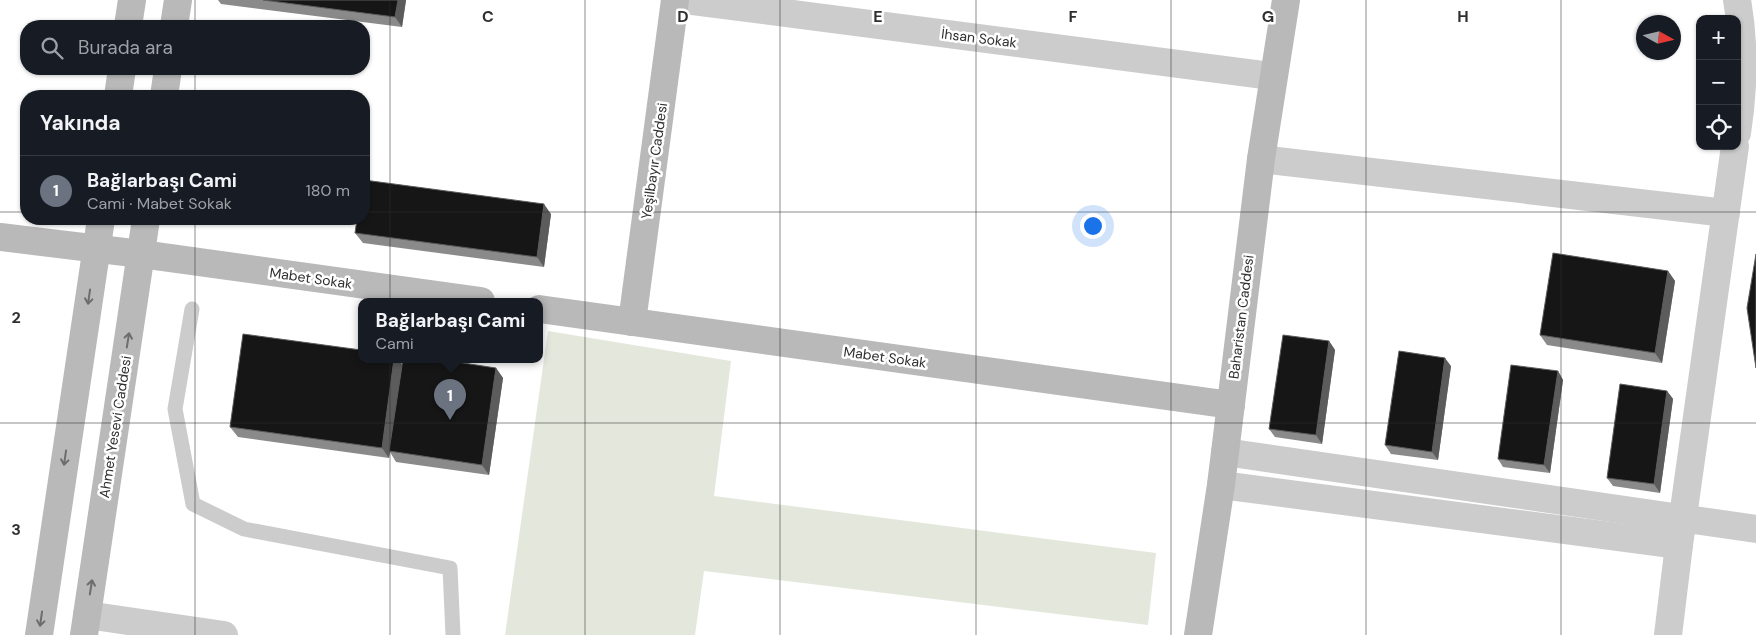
<!DOCTYPE html>
<html lang="tr">
<meta charset="utf-8">
<style>
:root{--surface:#171b24;--page:#242831;--text:#f1f3f6;--muted:#9ea1a6;--line:#363941;--accent:#7c3aed}
body{margin:0;font-family:"DM Sans",sans-serif;background:var(--page);color:var(--text)}
.controls{position:absolute;right:15px;top:15px;display:grid;overflow:hidden;border-radius:10px;box-shadow:0 1px 4px #0004}
.controls button{width:45px;height:45px;display:grid;place-items:center;padding:0;border:0;border-bottom:1px solid var(--line);background:var(--surface);color:var(--text);font:25px sans-serif}
.compass{position:absolute;left:1636px;top:15px;width:45px;height:45px;border-radius:50%;background:var(--surface);box-shadow:0 1px 4px #0004;rotate:98deg}
.you{position:absolute;left:1092px;top:225px;width:18px;height:18px;margin:-12px;border:4px solid #fff;border-radius:50%;background:#1a73e8;box-shadow:0 0 0 8px #1a73e833}
.badge{display:grid;place-items:center;width:32px;height:32px;border-radius:50%;background:var(--accent);color:#fff;font-size:16px;font-weight:700}
.pin{position:absolute;translate:-50% -41px;filter:drop-shadow(0 1px 2px #0008)}
.pin::after{content:'';position:absolute;top:26px;width:18px;height:15px;background:inherit;clip-path:polygon(0 0,100% 0,50% 100%)}
.popup{position:absolute;left:358px;top:298px;width:185px;height:65px;box-sizing:border-box;display:grid;place-content:center;border-radius:10px;background:var(--surface);filter:drop-shadow(0 1px 4px #0005);font-size:16px;white-space:nowrap;color:var(--muted)}
.popup b{font-size:19px;color:var(--text)}
.popup::after{content:'';position:absolute;left:50%;top:100%;margin-left:-10px;border:10px solid transparent;border-top-color:var(--surface)}
.list{margin:0;padding:0;list-style:none}
h2{display:flex;justify-content:space-between;align-items:center;height:65px;margin:0;padding:0 20px;font-size:21px}
h2 small{font-size:16px;font-weight:400;color:var(--muted)}
.list li{display:grid;grid-template-columns:32px 1fr auto;gap:15px;align-items:center;box-sizing:border-box;height:70px;padding:0 20px;border-top:1px solid var(--line)}
.list b{display:block;font-size:19px;white-space:nowrap}
.list p{margin:0;font-size:16px;white-space:nowrap;color:var(--muted)}
.list em{font-size:16px;font-style:normal;color:var(--muted)}
.icon{flex:none;width:28px;height:28px;fill:none;stroke:currentColor;stroke-width:2;stroke-linecap:round;stroke-linejoin:round}
.map{position:relative;flex:none;width:1756px;height:635px;overflow:hidden}
.search{position:absolute;background:var(--surface);box-shadow:0 1px 4px #0004;left:20px;top:20px;width:350px;height:55px;display:flex;align-items:center;gap:12px;box-sizing:border-box;padding:0 18px;border-radius:20px;color:var(--muted);font-size:19px}
.panel{position:absolute;background:var(--surface);box-shadow:0 1px 4px #0004;left:20px;top:90px;width:350px;height:135px;border-radius:20px}
.map>svg:first-child{display:block}
</style>
<div class="map">
<svg width="1756" height="635" viewBox="0 0 1756 635">
<rect width="100%" height="100%" fill="#fff"/>
<polygon fill="#e4e8dc" points="548,331 731,361 714,496 1156,553 1148,625 704,571 695,635 505,635"/>
<g fill="none" stroke-linecap="round" stroke-linejoin="round">
<polyline stroke="#ccc" stroke-width="15" points="192,309 175,409 193,504 244,529 450,568 453,635"/>
<g stroke="#ccc" stroke-width="28">
<polyline points="685,0 1272,76"/>
<path d="M1737 133C1744 88 1745 45 1737 0"/>
<polyline points="1261,159 1726,213"/>
<polyline points="1225,452 1756,529"/>
<polyline points="1221,485 1679,545"/>
<polyline points="87,615 224,635"/>
<polyline points="1668,635 1679,545 1735,146"/>
</g>
<g stroke="#b9b9b9" stroke-width="28">
<polyline points="128,26 132,0"/>
<polyline points="174,26 178,0"/>
<polyline points="118,96 122,69"/>
<polyline points="164,96 168,69"/>
<polyline points="0,237 141,254 481,301"/>
<polyline points="539,309 1231,405"/>
<polyline points="632,322 675,0"/>
<polyline points="39,635 101,219"/>
<polyline points="84,635 146,219"/>
<polyline points="1198,635 1221,485 1261,159 1286,0"/>
</g>
</g>
<g fill="#8a8a8a">
<polygon points="218,0 406,0 402,27 221,4"/>
<polygon points="551,214 544,267 363,243 355,233"/>
<polygon points="1668,271 1675,281 1662,363 1547,345 1540,335"/>
<polygon points="1329,341 1335,350 1322,444 1275,437 1269,429"/>
<polygon points="402,364 496,368 503,378 489,475 396,462 390,452 389,458 238,437 230,427"/>
<polygon points="1451,366 1438,460 1391,454 1385,445"/>
<polygon points="1558,371 1563,380 1550,473 1503,467 1498,459"/>
<polygon points="1667,391 1673,399 1660,493 1613,486 1607,478"/>
</g>
<g fill="#5c5c5c">
<polygon points="398,0 406,0 402,27 395,17"/>
<polygon points="544,204 551,214 544,267 537,257"/>
<polygon points="1668,271 1675,281 1662,363 1655,353"/>
<polygon points="1329,341 1335,350 1322,444 1316,435"/>
<polygon points="1445,358 1451,366 1438,460 1432,452"/>
<polygon points="394,359 398,359 402,364 389,458 382,448"/>
<polygon points="496,368 503,378 489,475 482,465"/>
<polygon points="1558,371 1563,380 1550,473 1544,465"/>
<polygon points="1667,391 1673,399 1660,493 1654,484"/>
</g>
<g fill="#161616" stroke="#5c5c5c">
<polygon points="263,0 398,0 395,17"/>
<polygon points="364,180 544,204 537,257 355,233 357,219 364,219"/>
<polygon points="1553,253 1668,271 1655,353 1540,335"/>
<polygon points="1756,254 1756,368 1747,308"/>
<polygon points="243,334 361,350 361,359 394,359 382,448 230,427"/>
<polygon points="1283,335 1329,341 1316,435 1269,429"/>
<polygon points="1399,351 1445,358 1432,452 1385,445"/>
<polygon points="403,359 437,359 496,368 482,465 389,451"/>
<polygon points="1511,365 1558,371 1544,465 1498,459"/>
<polygon points="1620,384 1667,391 1654,484 1607,478"/>
</g>
<defs><path id="oneway-shaft" d="M-6 0H5M1.5-3L5.5 0L1.5 3" fill="none" stroke-width="1.6" stroke-linecap="round" stroke-linejoin="round" transform="scale(1.25)"/></defs>
<g stroke="#6d6d6d">
<use href="#oneway-shaft" transform="translate(89 297) rotate(98)"/>
<use href="#oneway-shaft" transform="translate(128 340) rotate(-81)"/>
<use href="#oneway-shaft" transform="translate(65 458) rotate(98)"/>
<use href="#oneway-shaft" transform="translate(91 587) rotate(-81)"/>
<use href="#oneway-shaft" transform="translate(41 619) rotate(98)"/>
</g>
<path fill="none" stroke="#2f2f2f" stroke-width="1" stroke-opacity="0.55" d="M195 0V26M390 0V635M585 0V635M780 0V635M976 0V635M1171 0V635M1366 0V635M1561 0V635M195 69V96M0 212H26M364 212H1756M195 219V635M0 423H1756"/>
<g text-anchor="middle" stroke-width="5" stroke-linejoin="round" paint-order="stroke">
<g font-size="14" fill="#2f2f2f" stroke="#fff">
<text transform="translate(979 38) rotate(7)" y="5">İhsan Sokak</text>
<text transform="translate(654 161) rotate(-82)" y="5">Yeşilbayır Caddesi</text>
<text transform="translate(311 278) rotate(8)" y="5">Mabet Sokak</text>
<text transform="translate(1241 317) rotate(-83)" y="5">Baharistan Caddesi</text>
<text transform="translate(885 357) rotate(8)" y="5">Mabet Sokak</text>
<text transform="translate(115 427) rotate(-81)" y="5">Ahmet Yesevi Caddesi</text>
</g>
</g>
<g font-size="16" text-anchor="middle" font-weight="bold" fill="#2f2f2f" stroke="#fff" stroke-width="5" stroke-linejoin="round" paint-order="stroke">
<text x="488" y="22">C</text>
<text x="683" y="22">D</text>
<text x="878" y="22">E</text>
<text x="1073" y="22">F</text>
<text x="1268" y="22">G</text>
<text x="1463" y="22">H</text>
<text x="16" y="323">2</text>
<text x="16" y="535">3</text>
</g>
</svg>
<div class="controls">
<button>+</button>
<button>−</button>
<button><svg class="icon" aria-label="locate" viewBox="0 0 24 24"><circle cx="12" cy="12" r="6"/><path d="M12 2v4M12 18v4M2 12h4M18 12h4"/></svg></button>
</div>
<svg class="compass" viewBox="-18 -18 36 36"><path d="M0-13l5 13h-10z" fill="#e53935"/><path d="M0 13l5-13h-10z" fill="#9ea1a6"/></svg>
<div class="you"></div>
<div class="pin badge" style="left:450px;top:420px;background:#6b7280">1</div>
<div class="popup"><b>Bağlarbaşı Cami</b>Cami</div>
<div class="search"><svg class="icon" aria-label="search" viewBox="0 0 24 24"><circle cx="10" cy="10" r="6"/><path d="M15 15l6 6"/></svg>Burada ara</div>
<section class="panel">
<h2>Yakında<small></small></h2>
<ul class="list">
<li><span class="badge" style="background:#6b7280">1</span><div><b>Bağlarbaşı Cami</b><p>Cami · Mabet Sokak</p></div><em>180 m</em></li>
</ul>
</section>
</div>
